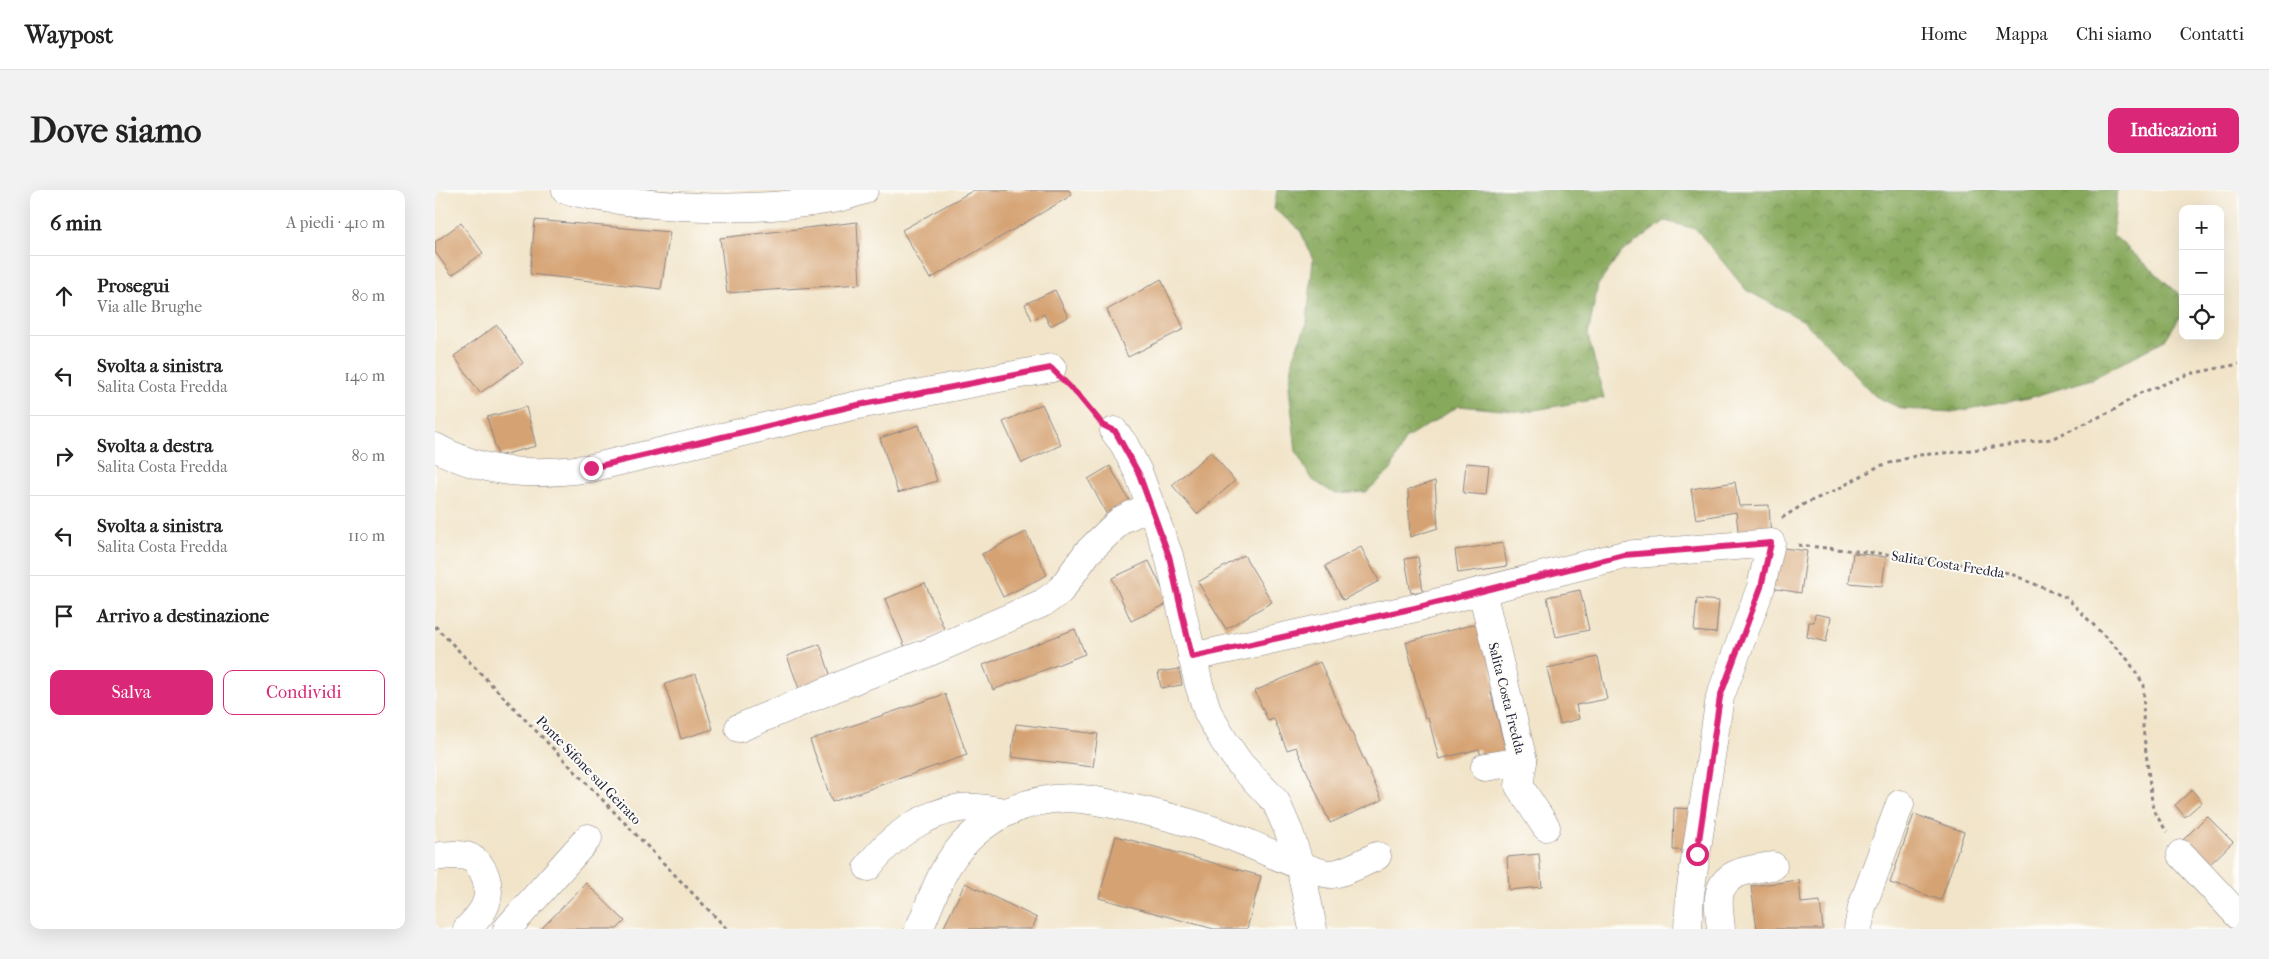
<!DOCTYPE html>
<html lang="it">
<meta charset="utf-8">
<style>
:root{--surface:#fff;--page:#f2f2f2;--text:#222;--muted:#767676;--line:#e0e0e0;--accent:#db2777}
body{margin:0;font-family:"IM FELL French Canon",serif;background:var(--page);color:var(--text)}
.controls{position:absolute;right:15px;top:15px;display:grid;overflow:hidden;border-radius:10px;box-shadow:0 5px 20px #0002}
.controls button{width:45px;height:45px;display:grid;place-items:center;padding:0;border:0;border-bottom:1px solid var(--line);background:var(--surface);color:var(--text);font:25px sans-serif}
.stop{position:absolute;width:15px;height:15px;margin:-11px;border:4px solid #db2777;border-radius:50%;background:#fff}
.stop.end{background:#db2777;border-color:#fff;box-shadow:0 1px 5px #0008}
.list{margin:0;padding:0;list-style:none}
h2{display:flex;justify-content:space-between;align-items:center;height:65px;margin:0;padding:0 20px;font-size:21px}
h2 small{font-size:16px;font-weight:400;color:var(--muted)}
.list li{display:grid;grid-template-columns:32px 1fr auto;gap:15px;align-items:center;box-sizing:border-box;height:80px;padding:0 20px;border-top:1px solid var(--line)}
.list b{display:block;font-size:19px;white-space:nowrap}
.list p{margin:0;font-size:16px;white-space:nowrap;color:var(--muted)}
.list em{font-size:16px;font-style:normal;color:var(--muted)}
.actions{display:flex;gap:10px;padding:15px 20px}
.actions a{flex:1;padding:11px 0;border:1px solid var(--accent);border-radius:10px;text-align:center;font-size:18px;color:var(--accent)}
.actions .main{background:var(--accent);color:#fff}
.icon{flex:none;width:28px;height:28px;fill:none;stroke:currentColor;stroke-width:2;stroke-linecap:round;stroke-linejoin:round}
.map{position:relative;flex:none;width:1804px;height:739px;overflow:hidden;border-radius:10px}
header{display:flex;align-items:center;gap:30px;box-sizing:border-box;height:70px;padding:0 25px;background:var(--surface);border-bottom:1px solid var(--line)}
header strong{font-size:24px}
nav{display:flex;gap:28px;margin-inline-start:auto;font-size:18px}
.intro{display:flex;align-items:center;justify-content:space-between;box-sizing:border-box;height:120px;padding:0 30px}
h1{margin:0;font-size:35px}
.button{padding:12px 22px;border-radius:10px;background:var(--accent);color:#fff;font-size:18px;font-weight:700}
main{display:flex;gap:30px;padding:0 30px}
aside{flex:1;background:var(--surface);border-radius:10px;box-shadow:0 5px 20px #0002}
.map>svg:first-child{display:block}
</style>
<header>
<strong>Waypost</strong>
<nav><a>Home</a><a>Mappa</a><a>Chi siamo</a><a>Contatti</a></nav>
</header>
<div class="intro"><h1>Dove siamo</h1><a class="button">Indicazioni</a></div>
<main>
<aside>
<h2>6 min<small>A piedi · 410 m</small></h2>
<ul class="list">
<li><svg class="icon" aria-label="ahead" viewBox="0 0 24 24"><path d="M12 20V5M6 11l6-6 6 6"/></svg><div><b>Prosegui</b><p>Via alle Brughe</p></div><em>80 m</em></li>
<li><svg class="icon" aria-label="left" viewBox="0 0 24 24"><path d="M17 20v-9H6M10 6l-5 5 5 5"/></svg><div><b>Svolta a sinistra</b><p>Salita Costa Fredda</p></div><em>140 m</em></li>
<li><svg class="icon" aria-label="right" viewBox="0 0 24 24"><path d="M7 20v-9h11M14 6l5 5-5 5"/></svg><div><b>Svolta a destra</b><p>Salita Costa Fredda</p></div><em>80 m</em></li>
<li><svg class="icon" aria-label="left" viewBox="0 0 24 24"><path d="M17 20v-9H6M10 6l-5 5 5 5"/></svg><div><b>Svolta a sinistra</b><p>Salita Costa Fredda</p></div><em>110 m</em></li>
<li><svg class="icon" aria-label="arrive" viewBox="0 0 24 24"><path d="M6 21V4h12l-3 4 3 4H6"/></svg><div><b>Arrivo a destinazione</b></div></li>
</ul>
<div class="actions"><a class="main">Salva</a><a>Condividi</a></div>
</aside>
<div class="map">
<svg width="1804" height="739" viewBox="0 0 1804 739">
<defs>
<pattern id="forest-crowns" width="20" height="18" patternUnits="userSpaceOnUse" patternTransform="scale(1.25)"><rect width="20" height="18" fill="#87a95c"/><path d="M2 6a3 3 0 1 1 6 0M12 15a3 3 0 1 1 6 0" fill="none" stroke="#6e894d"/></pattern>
</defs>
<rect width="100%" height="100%" fill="#fdfcf7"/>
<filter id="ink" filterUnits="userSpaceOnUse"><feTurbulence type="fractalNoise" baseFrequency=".02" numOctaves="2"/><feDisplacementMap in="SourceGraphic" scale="10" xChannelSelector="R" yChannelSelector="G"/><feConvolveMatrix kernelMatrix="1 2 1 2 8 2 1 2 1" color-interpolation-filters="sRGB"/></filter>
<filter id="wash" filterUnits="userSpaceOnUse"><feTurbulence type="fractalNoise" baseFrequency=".0096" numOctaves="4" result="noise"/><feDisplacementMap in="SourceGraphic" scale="20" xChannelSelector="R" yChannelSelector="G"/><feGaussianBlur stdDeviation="1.12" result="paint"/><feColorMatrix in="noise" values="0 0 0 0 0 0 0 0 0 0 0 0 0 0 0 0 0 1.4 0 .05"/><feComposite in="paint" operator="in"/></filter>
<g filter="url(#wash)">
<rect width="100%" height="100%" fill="#f1e4c9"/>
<polygon fill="url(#forest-crowns)" stroke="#54664c" points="842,0 1682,0 1678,45 1743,103 1748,122 1730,150 1657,189 1594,208 1517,222 1467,219 1440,206 1369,131 1311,100 1261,39 1230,31 1187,62 1163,95 1153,145 1169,208 1088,222 1024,216 970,249 956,280 931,302 900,304 876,289 861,261 854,197 859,164 872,133 878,69 865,40 839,19"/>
<g id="blocks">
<g fill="#d5a373">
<polygon points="539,0 634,0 637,5 495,89 467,40"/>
<polygon points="100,30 235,42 226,99 95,84"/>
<polygon points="422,32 425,94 292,103 285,48"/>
<polygon points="26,33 48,63 17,85 0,62 0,52"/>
<polygon points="726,89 749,139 693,167 672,120"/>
<polygon points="620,100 633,127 615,136 609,124 597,130 590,114"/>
<polygon points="62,135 88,173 45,203 19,166"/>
<polygon points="607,214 626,255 587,273 568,232"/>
<polygon points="91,217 101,256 63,266 52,227"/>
<polygon points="484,235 502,291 463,303 445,248"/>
<polygon points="776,262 800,291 762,324 737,295"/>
<polygon points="1031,273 1054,275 1051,305 1028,303"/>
<polygon points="675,276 695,312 672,325 653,289"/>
<polygon points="1000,291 1003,338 975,347 973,300"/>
<polygon points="1300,292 1304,316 1334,315 1336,349 1304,350 1301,322 1261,329 1256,299"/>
<polygon points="591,342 612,385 568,407 547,364"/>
<polygon points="1068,353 1072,376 1023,383 1020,360"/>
<polygon points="926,357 944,391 908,410 890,376"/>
<polygon points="1341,357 1372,361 1366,403 1336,398"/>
<polygon points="1418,363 1451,367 1447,396 1414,393"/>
<polygon points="809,365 837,412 791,439 763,392"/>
<polygon points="983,367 988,401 976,403 970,369"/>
<polygon points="714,371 734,413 696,431 677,388"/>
<polygon points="490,393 510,441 470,457 450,409"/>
<polygon points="1145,400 1154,440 1121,447 1112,407"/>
<polygon points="1262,409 1284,411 1281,443 1259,441"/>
<polygon points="1380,424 1396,427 1391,452 1372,447 1374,432 1379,432"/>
<polygon points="1047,432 1061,502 1056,503 1071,561 1046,567 1044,559 1004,569 993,527 990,528 971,452"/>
<polygon points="640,439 650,464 558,500 548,475"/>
<polygon points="385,454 398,493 366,504 352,466"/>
<polygon points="1163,467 1172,509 1141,515 1144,529 1125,534 1112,478"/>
<polygon points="885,472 947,610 895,633 861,557 852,560 839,529 833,531 820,501"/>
<polygon points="744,479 747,495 726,498 723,482"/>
<polygon points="261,484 278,539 246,549 230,494"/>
<polygon points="510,504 532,565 397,612 375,550"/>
<polygon points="581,534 663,544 658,577 576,567"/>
<polygon points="1757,600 1767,612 1750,627 1740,615"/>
<polygon points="1239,618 1261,619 1260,661 1238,660"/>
<polygon points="1479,624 1529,642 1506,710 1455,693"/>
<polygon points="1772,626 1798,652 1771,678 1745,653"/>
<polygon points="681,646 826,686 812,739 779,739 664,708"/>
<polygon points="1104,664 1107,697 1074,700 1072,667"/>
<polygon points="1364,690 1366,713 1385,711 1388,739 1322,739 1316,696"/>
<polygon points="151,693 190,731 182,739 106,739"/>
<polygon points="530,693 602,728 597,739 508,739"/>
</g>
</g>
</g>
<g filter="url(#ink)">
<use href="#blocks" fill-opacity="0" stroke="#8a8382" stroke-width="1"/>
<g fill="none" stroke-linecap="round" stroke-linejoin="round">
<defs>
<g id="minor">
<path d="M131 0C208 19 318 23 396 9 407 8 419 3 429 0"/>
<polyline points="679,241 689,254 704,284 734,366 764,495 773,523 789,551 805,574 841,612 854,642 865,675 878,739"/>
<path d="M0 257C51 285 99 286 156 278L418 216 617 178"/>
<polyline points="1047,401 1088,571 1084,596 1111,637"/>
<polyline points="757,467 980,418 1189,365 1336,353 1326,397 1285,507 1255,704 1253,739"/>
<polyline points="304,538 426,487 490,464 608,413 625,401 652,363 686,330 715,316"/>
<polyline points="1050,577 1088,571"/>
<polyline points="1746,664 1804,726"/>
<path d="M0 667C10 665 21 664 31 666 51 672 58 701 49 718 45 726 38 733 32 739"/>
<path d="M433 677C454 648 489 623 525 618 539 616 556 620 571 622"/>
<polyline points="72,739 153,648"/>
<path d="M484 739C494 718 501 693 514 673 542 629 594 604 647 609 668 611 689 617 710 621 743 629 776 638 808 651 824 658 882 685 897 684 912 682 929 672 942 666"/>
<path d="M1286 739C1285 729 1283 717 1284 707 1287 681 1317 679 1338 676"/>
<polyline points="1423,739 1427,717 1465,614"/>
</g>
</defs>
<use href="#minor" stroke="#8a8382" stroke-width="29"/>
<g stroke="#8a8382" stroke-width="3" stroke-dasharray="4 4" stroke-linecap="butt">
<polyline points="636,197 658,223"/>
<polyline points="1347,328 1369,314 1401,300 1444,276 1484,265 1522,262 1616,249 1679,220 1705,203 1727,195 1754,184 1804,174"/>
<polyline points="1363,355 1488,368 1574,383 1632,408 1693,470 1709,495 1708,538 1718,620 1732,642"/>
<polyline points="0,436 292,739"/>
</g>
<use href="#minor" stroke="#fff" stroke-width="28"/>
</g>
</g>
<g fill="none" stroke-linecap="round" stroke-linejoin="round" filter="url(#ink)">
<polyline stroke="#db2777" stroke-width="6" points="156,278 418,216 616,178 644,206 668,235 680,241 704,284 734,366 757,467 980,418 1189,365 1336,353 1326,397 1285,507 1262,664"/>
</g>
<g text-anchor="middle" stroke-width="4" stroke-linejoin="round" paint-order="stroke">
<g font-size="14" fill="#22223b" stroke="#fdfcf7">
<text transform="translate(1513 374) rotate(9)" y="5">Salita Costa Fredda</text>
<text transform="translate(1072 508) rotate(76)" y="5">Salita Costa Fredda</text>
<text transform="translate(154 580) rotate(46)" y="5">Ponte Sifone sul Geirato</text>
</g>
</g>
</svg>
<div class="controls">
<button>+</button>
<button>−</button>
<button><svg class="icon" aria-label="locate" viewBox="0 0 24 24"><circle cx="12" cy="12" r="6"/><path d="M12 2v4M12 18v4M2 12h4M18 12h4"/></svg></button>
</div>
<div class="stop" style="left:1262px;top:664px"></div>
<div class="stop end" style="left:156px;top:278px"></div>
</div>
</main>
